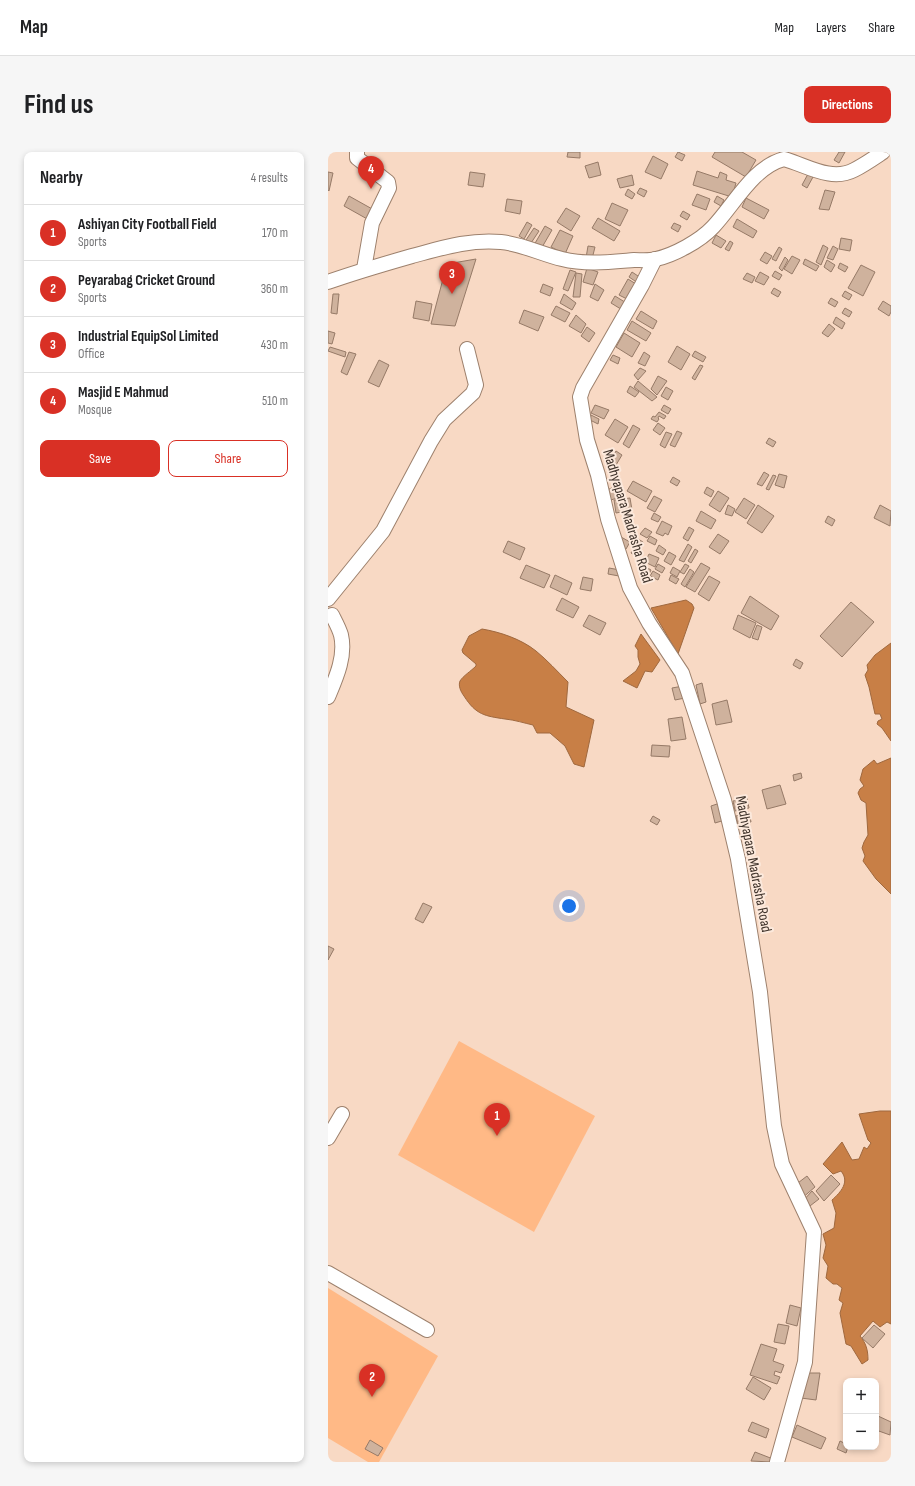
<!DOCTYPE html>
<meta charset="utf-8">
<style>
:root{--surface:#fff;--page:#f6f6f6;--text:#202124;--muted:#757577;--line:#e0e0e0;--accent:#d93025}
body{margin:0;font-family:"Sofia Sans Condensed",sans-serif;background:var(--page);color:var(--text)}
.controls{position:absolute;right:12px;bottom:12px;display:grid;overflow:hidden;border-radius:8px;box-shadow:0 2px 6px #0003}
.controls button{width:36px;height:36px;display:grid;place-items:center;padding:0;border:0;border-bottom:1px solid var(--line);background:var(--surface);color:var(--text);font:20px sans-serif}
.you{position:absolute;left:241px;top:754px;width:14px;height:14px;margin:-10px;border:3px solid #fff;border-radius:50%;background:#1a73e8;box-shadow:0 0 0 6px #1a73e833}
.badge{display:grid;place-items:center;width:26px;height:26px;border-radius:50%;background:var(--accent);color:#fff;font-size:13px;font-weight:700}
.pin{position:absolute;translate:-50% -33px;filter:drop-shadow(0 1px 2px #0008)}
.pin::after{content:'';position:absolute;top:21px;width:14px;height:12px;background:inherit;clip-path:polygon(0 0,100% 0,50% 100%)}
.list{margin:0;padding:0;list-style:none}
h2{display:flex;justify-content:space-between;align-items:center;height:52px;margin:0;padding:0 16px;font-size:17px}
h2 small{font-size:13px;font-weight:400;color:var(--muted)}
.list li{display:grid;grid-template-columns:26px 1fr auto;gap:12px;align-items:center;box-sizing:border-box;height:56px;padding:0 16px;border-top:1px solid var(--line)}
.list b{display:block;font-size:15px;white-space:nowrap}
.list p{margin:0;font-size:13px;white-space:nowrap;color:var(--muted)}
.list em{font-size:13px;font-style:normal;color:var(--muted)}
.actions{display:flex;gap:8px;padding:12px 16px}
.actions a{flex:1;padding:9px 0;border:1px solid var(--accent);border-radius:8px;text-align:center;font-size:14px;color:var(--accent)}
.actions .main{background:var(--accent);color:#fff}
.map{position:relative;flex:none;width:563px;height:1310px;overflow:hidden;border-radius:8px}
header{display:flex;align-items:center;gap:24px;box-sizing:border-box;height:56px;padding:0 20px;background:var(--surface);border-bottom:1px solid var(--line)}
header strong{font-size:19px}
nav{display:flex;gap:22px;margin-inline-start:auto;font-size:14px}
.intro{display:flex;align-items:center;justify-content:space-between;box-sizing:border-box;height:96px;padding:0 24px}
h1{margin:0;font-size:28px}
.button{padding:10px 18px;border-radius:8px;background:var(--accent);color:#fff;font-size:14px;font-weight:700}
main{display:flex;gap:24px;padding:0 24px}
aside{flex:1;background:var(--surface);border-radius:8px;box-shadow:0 2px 6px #0003}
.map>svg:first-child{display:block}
</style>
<header>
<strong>Map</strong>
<nav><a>Map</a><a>Layers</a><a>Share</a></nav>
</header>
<div class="intro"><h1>Find us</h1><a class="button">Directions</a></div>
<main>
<aside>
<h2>Nearby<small>4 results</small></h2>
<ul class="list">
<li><span class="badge">1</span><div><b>Ashiyan City Football Field</b><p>Sports</p></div><em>170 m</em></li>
<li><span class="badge">2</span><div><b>Peyarabag Cricket Ground</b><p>Sports</p></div><em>360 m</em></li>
<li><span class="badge">3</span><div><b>Industrial EquipSol Limited</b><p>Office</p></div><em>430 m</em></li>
<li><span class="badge">4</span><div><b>Masjid E Mahmud</b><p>Mosque</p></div><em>510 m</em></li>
</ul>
<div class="actions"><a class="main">Save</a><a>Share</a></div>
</aside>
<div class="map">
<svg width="563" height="1310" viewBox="0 0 563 1310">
<rect width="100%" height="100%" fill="#f8d9c4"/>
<g fill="#ffb986">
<polygon points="131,889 267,964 206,1080 70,1003"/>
<polygon points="0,1136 110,1204 51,1310 40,1310 0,1286"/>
</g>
<g fill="#c87f46" stroke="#9f683e">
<polygon points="358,448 364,452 366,456 350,502 323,456"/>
<path d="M154 477C172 480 193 487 208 499 219 508 229 519 240 530L238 555 266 568 256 615 246 612 237 594 222 581H209L205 573C196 571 187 568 177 567 157 564 148 563 136 544 133 540 130 534 132 529 135 524 143 519 148 514V512L135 501 134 498 141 484Z"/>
<polygon points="313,482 332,508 324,520 317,519 309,536 295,529 308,519 312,512 310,505 310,498 307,494"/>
<polygon points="563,491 563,589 554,576 549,572 550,569 554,567 552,562 547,562 541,535 537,523 540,518 539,513 547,503"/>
<polygon points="563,606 563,742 548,727 535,709 537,704 534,696 536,690 540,683 538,651 533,648 530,641 532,637 536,634 532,628 535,617 546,608 549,612"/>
<path d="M552 959H563V1172L559 1170 552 1175 545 1169 532 1184C538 1191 540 1198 540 1208L534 1212 523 1194 518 1192 512 1161 515 1151 511 1148 514 1136 509 1132H505L498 1126 500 1114 495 1106 498 1093 495 1082 506 1076 508 1061 504 1048C513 1040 522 1030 513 1019L505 1022 495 1012 514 990 524 1008 531 1007 536 995 539 997 543 991 540 988 531 962Z"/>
</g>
<g fill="#cfb29d" stroke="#967a67">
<polygon points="240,0 252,0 252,6 239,5"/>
<polygon points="350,0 357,3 354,9 347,5"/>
<polygon points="387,0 414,0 428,8 418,25 384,5"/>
<polygon points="511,0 517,0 511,11 506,8"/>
<polygon points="325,4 340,12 333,27 317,20"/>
<polygon points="270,10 273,23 261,26 257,14"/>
<polygon points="369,19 390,26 392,20 399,23 398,28 408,31 404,45 365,33"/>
<polygon points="0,20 5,21 1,39 0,38"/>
<polygon points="142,20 157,22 155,35 140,33"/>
<polygon points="480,22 485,25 479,36 474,33"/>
<polygon points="304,23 306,33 292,36 289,27"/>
<polygon points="312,36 319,39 316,45 309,41"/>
<polygon points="300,37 307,42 304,47 297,43"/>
<polygon points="497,38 507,40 501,58 491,57"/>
<polygon points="369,42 382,47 378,58 364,53"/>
<polygon points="21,44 46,58 41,68 16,54"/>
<polygon points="389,44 396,48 393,54 386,50"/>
<polygon points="418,46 441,58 436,67 414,55"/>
<polygon points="179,47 194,49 192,62 177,59"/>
<polygon points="284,51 300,58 292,74 277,67"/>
<polygon points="238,56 252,64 243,79 229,70"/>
<polygon points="355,59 362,63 359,68 352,64"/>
<polygon points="270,66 292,79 286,89 264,76"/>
<polygon points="409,67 429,79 425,86 405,75"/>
<polygon points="199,70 204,73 196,87 191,84"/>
<polygon points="346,71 353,74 350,80 343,76"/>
<polygon points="217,74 224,78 213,97 206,93"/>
<polygon points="206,76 211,79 203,91 198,88"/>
<polygon points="232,78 245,84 237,102 223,95"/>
<polygon points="388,83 398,89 393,96 384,91"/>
<polygon points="513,86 524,88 522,99 511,97"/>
<polygon points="402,89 405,91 401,99 397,97"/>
<polygon points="495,93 500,96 493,113 488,110"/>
<polygon points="260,94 267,95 264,107 258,106"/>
<polygon points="505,94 510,97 505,108 499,106"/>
<polygon points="451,95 454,97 448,109 444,107"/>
<polygon points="437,100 444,104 439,112 432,108"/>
<polygon points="464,104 472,108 464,122 456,117"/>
<polygon points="457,105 460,108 454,119 451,116"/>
<polygon points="148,107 127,174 103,172 119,112"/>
<polygon points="477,107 491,114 488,119 475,112"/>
<polygon points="499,108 507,113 503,120 496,115"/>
<polygon points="512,111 520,115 517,120 510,116"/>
<polygon points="533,113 547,120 535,144 520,136"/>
<polygon points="259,116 270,120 265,133 255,130"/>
<polygon points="242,118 248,120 240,139 235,137"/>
<polygon points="447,119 454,123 451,128 444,124"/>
<polygon points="304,120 313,126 310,131 301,125"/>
<polygon points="432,120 441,125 436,133 427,129"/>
<polygon points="248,121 254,122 252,145 245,145"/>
<polygon points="419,121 427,125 424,131 415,127"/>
<polygon points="300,127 308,132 299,147 291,143"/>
<polygon points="215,132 225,136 222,144 212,140"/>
<polygon points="267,132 276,138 270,149 262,145"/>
<polygon points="446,136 453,140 450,145 443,141"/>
<polygon points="517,139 524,143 521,148 514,144"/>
<polygon points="5,142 11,142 9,162 3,161"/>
<polygon points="236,142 248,151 244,158 232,151"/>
<polygon points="287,144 300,152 296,159 283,151"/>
<polygon points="503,146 510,150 507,155 500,151"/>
<polygon points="88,149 104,152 101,169 85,166"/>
<polygon points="555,149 563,154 563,160 561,164 550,157"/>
<polygon points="228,154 242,161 237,170 223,163"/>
<polygon points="517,156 524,160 521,165 514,161"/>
<polygon points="196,158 216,165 210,179 191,171"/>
<polygon points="313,159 329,169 325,177 308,167"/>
<polygon points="248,163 258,172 253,181 241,174"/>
<polygon points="508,165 517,171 514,177 505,171"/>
<polygon points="304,169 323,181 318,189 299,178"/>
<polygon points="501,172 507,177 500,185 494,181"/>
<polygon points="259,175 267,181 261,190 253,184"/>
<polygon points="0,179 7,181 4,192 0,191"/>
<polygon points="296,181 312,191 304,205 288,195"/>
<polygon points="349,194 362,202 353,218 340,210"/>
<polygon points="2,195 18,200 17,205 0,199"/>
<polygon points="367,199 378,205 375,210 364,204"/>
<polygon points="21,200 28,202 19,223 13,220"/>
<polygon points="316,200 322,204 317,214 310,211"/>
<polygon points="285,203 292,206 290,212 282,208"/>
<polygon points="51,208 61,213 51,235 40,230"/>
<polygon points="372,213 375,214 367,228 364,226"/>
<polygon points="312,216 318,219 310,228 306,223"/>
<polygon points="330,224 339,229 329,243 323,237"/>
<polygon points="310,229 329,245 324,249 306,235"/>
<polygon points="302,234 311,240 307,245 299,240"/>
<polygon points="338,235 345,239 340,248 333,244"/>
<polygon points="267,253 281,258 276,267 263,261"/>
<polygon points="336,253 343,257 340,262 333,258"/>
<polygon points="331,260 338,264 336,267 331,264 330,266 331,267 329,270 323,267 325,264 327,265"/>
<polygon points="263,263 271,267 270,272 262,268"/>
<polygon points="287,267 300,275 290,291 277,283"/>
<polygon points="330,271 337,276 332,283 325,278"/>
<polygon points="305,273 312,277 301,296 295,292"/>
<polygon points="349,279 354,281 347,295 342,293"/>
<polygon points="338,280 344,282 337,296 332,293"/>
<polygon points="441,286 448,290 445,295 438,291"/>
<polygon points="288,299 294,303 288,313 282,309"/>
<polygon points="436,320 441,323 434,334 429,332"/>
<polygon points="451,322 459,324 456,336 447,333"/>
<polygon points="445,323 448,324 441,338 438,337"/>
<polygon points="345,325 352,329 349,334 342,330"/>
<polygon points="305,329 324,339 318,350 299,339"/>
<polygon points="290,333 292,345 283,348 279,338"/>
<polygon points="379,335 386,339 383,345 376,341"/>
<polygon points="390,339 401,346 392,360 381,353"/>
<polygon points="326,344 334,348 327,360 319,356"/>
<polygon points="302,346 304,358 288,361 286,348"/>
<polygon points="416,346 427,353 418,367 407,360"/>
<polygon points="400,353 407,357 404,364 397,362"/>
<polygon points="430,353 446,364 434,381 419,371"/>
<polygon points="552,353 563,359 562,374 546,366"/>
<polygon points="373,359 388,368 383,377 368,369"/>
<polygon points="326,361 333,365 330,370 323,367"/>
<polygon points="500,364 507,368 504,374 497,370"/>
<polygon points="334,369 344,374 340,383 337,381 335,384 328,381"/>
<polygon points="361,375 366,378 360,389 355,386"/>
<polygon points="317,376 324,380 319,386 312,382"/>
<polygon points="390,382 401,389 392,402 381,395"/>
<polygon points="322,384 329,388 327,393 319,389"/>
<polygon points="293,385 302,390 298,397 289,392"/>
<polygon points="307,385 315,390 311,398 303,393"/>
<polygon points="180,389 197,396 192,408 175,400"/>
<polygon points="360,392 364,395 356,410 351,408"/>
<polygon points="331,393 338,398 335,403 328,399"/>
<polygon points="306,396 313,400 310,405 303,401"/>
<polygon points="367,397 370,399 363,411 360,409"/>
<polygon points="341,400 348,404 343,413 336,409"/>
<polygon points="321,402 331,406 327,415 317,410"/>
<polygon points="373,411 382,416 367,440 358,435"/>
<polygon points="330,412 337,416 334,421 327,417"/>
<polygon points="357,412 361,414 356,422 352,420"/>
<polygon points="198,413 222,423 216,436 192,426"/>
<polygon points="316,414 323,418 320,424 313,420"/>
<polygon points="345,415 352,419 349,425 342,421"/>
<polygon points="281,416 292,418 291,424 280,422"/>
<polygon points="362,417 366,420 357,435 353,432"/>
<polygon points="325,419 332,423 330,428 322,424"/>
<polygon points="227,423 244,431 239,443 222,435"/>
<polygon points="343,423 351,427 348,432 341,428"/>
<polygon points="381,424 392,430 381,449 370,442"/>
<polygon points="255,425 265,427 263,439 252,437"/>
<polygon points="422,444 451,464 443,478 413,461"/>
<polygon points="234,446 251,455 245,466 228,458"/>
<polygon points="523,450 546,470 514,505 492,484"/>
<polygon points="261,463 278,471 272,483 255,474"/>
<polygon points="410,463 428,471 422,486 405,477"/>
<polygon points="429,473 434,475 430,488 424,486"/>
<polygon points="468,507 475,511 472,517 465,513"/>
<polygon points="374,531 378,550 372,552 368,533"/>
<polygon points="355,534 357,546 347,548 344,536"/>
<polygon points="399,548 404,570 388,573 384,552"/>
<polygon points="354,565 358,587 343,589 340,567"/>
<polygon points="324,593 342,594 341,605 323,604"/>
<polygon points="473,621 474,626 466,629 465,623"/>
<polygon points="452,633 458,652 439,657 434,638"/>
<polygon points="419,646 421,656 407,659 405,649"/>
<polygon points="392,651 397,668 387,671 383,654"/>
<polygon points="421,660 423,670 410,673 408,664"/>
<polygon points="325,664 332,668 329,673 322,669"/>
<polygon points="95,751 104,755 95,771 87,767"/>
<polygon points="0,794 6,797 0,808"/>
<polygon points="503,1023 512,1032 496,1049 488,1039"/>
<polygon points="479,1024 487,1035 473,1047 466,1034"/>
<polygon points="484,1039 491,1047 478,1057 474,1050"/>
<polygon points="462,1153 473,1156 469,1174 458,1171"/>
<polygon points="450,1172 461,1174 457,1192 446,1190"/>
<polygon points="546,1173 557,1182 545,1196 534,1186"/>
<polygon points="433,1192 449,1197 445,1209 456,1213 453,1221 447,1219 446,1223 452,1225 449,1232 422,1223"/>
<polygon points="479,1221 492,1221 488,1248 473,1246"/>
<polygon points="425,1225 443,1236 436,1248 418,1237"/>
<polygon points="550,1264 563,1270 562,1283 548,1278 548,1270"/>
<polygon points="424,1270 441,1277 438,1286 420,1279"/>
<polygon points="469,1273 498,1286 493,1297 464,1285"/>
<polygon points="42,1288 55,1296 50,1304 37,1297"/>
<polygon points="512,1289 518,1292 518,1295 520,1295 518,1301 509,1297"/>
<polygon points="427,1300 445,1307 443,1310 423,1309"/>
</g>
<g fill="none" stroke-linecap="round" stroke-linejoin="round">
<defs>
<g id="minor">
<polyline points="29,0 29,6 60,30 61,36 44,71 36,117"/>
<polyline points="327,107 314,133 255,236 252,245 259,288 270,323 280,367 302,436 321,471 354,521 396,648 410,707 432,840 446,974 454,1012 486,1080 477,1210 449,1310"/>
<path d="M0 130C28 120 56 112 84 104 114 96 142 87 173 90 194 92 213 102 234 107 258 113 282 110 306 108 313 108 321 109 328 107 346 103 372 89 385 75 406 53 425 15 456 7 478 13 503 30 526 18 536 13 546 6 555 0"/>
<polyline points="0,447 55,379 103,289 116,268 145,241 148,233 139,197"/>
<path d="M0 545C8 526 18 504 13 483 11 476 7 469 4 463"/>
<polyline points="0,986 14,962"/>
<polyline points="0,1121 99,1178"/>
</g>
</defs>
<use href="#minor" stroke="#9d816d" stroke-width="16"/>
<use href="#minor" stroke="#fff" stroke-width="14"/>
</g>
<g text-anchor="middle" stroke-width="4" stroke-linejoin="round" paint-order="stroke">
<g font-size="15" fill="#3f332b" stroke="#fce9dc">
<text transform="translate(300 364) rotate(73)" y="5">Madhyapara Madrasha Road</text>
<text transform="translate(426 712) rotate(79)" y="5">Madhyapara Madrasha Road</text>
</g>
</g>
</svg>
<div class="controls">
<button>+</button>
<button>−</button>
</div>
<div class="you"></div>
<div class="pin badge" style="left:169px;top:984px">1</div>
<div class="pin badge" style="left:44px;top:1245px">2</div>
<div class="pin badge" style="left:124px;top:142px">3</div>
<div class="pin badge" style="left:43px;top:37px">4</div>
</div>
</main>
